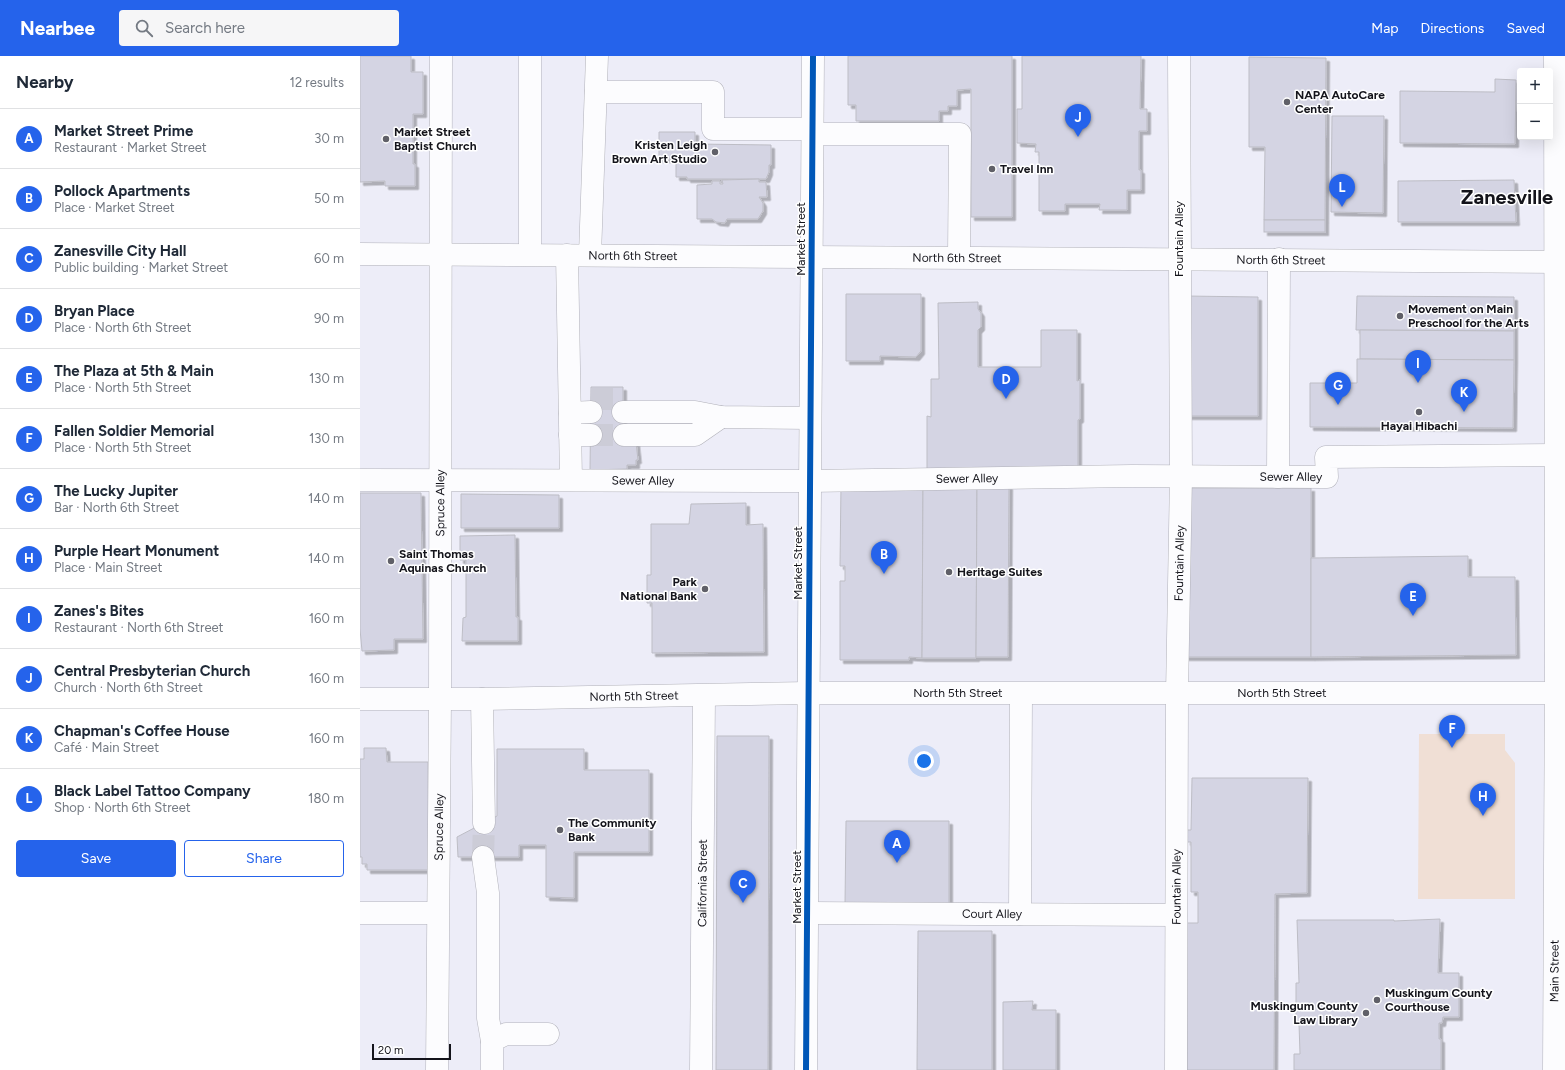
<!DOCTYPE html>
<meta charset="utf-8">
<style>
:root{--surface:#fff;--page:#f6f6f7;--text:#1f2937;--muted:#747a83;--line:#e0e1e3;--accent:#2563eb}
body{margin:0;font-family:Figtree,sans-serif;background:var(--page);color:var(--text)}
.controls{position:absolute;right:12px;top:12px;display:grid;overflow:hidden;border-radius:4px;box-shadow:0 4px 16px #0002}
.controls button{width:36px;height:36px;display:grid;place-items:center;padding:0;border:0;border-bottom:1px solid var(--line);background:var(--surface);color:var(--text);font:20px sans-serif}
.scale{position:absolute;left:12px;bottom:10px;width:79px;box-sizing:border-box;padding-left:4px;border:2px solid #14141b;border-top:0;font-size:11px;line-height:14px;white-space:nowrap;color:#14141b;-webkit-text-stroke:3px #fff;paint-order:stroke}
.you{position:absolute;left:564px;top:705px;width:14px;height:14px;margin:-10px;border:3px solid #fff;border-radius:50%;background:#1a73e8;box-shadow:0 0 0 6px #1a73e833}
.badge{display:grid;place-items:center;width:26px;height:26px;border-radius:50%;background:var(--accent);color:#fff;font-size:13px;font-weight:700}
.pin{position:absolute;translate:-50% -33px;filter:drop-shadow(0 1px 2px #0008)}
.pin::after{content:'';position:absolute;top:21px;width:14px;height:12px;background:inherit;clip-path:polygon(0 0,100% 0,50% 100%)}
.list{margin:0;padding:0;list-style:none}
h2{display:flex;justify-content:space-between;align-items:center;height:52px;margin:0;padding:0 16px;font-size:17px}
h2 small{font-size:13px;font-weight:400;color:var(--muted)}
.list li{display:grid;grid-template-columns:26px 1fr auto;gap:12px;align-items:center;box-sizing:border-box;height:60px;padding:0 16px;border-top:1px solid var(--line)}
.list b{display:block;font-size:15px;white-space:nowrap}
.list p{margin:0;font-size:13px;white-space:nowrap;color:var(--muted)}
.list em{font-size:13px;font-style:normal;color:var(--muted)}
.actions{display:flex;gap:8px;padding:12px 16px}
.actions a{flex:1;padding:9px 0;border:1px solid var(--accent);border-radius:4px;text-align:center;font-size:14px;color:var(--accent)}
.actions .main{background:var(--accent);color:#fff}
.icon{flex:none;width:22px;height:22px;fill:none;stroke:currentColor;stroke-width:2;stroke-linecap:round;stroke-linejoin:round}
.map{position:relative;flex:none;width:1205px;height:1014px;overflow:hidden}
header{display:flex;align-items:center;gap:24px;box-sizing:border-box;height:56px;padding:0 20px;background:var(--accent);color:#fff}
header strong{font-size:19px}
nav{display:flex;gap:22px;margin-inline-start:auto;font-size:14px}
.search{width:280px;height:36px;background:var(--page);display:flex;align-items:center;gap:10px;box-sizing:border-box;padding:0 14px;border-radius:4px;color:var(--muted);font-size:15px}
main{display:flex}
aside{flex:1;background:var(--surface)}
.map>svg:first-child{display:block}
</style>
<header>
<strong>Nearbee</strong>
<div class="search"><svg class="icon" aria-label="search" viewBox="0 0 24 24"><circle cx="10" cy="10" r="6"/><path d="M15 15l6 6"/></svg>Search here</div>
<nav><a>Map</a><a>Directions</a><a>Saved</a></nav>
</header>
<main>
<aside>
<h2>Nearby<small>12 results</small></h2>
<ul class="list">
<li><span class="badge">A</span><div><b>Market Street Prime</b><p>Restaurant · Market Street</p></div><em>30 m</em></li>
<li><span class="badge">B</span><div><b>Pollock Apartments</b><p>Place · Market Street</p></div><em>50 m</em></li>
<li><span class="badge">C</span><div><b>Zanesville City Hall</b><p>Public building · Market Street</p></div><em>60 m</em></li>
<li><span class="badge">D</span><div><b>Bryan Place</b><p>Place · North 6th Street</p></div><em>90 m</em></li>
<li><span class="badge">E</span><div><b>The Plaza at 5th &amp; Main</b><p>Place · North 5th Street</p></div><em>130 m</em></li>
<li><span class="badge">F</span><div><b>Fallen Soldier Memorial</b><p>Place · North 5th Street</p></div><em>130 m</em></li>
<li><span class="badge">G</span><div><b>The Lucky Jupiter</b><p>Bar · North 6th Street</p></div><em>140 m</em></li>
<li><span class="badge">H</span><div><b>Purple Heart Monument</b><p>Place · Main Street</p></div><em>140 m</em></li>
<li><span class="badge">I</span><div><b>Zanes's Bites</b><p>Restaurant · North 6th Street</p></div><em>160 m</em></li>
<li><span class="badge">J</span><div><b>Central Presbyterian Church</b><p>Church · North 6th Street</p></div><em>160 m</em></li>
<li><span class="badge">K</span><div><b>Chapman's Coffee House</b><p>Café · Main Street</p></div><em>160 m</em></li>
<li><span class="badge">L</span><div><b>Black Label Tattoo Company</b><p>Shop · North 6th Street</p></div><em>180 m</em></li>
</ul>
<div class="actions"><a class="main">Save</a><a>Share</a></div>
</aside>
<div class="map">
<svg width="1205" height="1014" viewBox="0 0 1205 1014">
<defs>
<filter id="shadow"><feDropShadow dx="3.5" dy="3.5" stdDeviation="0" flood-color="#0004"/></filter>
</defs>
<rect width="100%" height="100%" fill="#ededf8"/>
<polygon fill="#f0dfd5" points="1059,678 1145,678 1145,694 1155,707 1155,843 1058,843"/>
<g fill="#d4d4e3" stroke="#bdbdc5" filter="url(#shadow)">
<polygon points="0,0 51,0 51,16 63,16 63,58 53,58 53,108 55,108 55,130 25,130 25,125 0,126"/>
<polygon points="488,0 652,0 652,161 611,161 611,33 597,34 597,50 588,50 588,55 579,55 579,65 496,65 496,49 488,49"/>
<polygon points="662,0 781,0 780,53 787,53 787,75 779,75 779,114 781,114 781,134 767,134 767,154 739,154 740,148 705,148 705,155 679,155 679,96 675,96 676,88 657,87 657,53 662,53"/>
<polygon points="889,1 966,2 965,164 904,164 905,91 889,91"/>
<polygon points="1135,23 1156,24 1155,88 1040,87 1040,35 1135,36"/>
<polygon points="972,60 1024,60 1023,157 971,156"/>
<polygon points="299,76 335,76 335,88 411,89 411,109 409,109 409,116 406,123 327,123 327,121 316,121 316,103 299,103"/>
<polygon points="399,123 399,126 406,126 407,141 399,141 403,147 403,155 398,163 367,163 365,167 356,166 352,163 337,163 337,129 352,128 352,125 360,125 360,128 363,128 362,124"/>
<polygon points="1154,124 1156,166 1038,166 1038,125"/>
<rect x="904" y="164" width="61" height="12"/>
<polygon points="486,238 561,238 561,295 556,301 520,300 520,305 486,305"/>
<polygon points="826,240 898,241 898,360 826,360"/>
<polygon points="997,240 1154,241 1154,275 996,274"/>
<polygon points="618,246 618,253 621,257 621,271 618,274 618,311 681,311 681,274 717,274 717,325 720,324 720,363 718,364 718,413 567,414 567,360 571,361 571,323 579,323 578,247"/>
<polygon points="1000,274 1154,275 1154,304 1000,303"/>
<polygon points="997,303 1154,304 1153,372 950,371 950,327 997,327"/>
<polygon points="231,331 263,331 263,384 276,386 278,404 276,404 276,409 267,409 267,413 230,414"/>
<polygon points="481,429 563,430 562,602 549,601 549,604 480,604 480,525 485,525 485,510 480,510"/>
<polygon points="563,430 617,430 616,602 562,602"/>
<polygon points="617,430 649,430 648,601 616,601"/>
<rect x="825" y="432" width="126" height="169"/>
<polygon points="0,437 61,437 63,583 34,583 34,594 2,595 0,573"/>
<polygon points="101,438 199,439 199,472 101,472"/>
<polygon points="386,447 386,469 403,468 404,596 292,597 292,547 287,547 287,519 291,519 291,468 329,468 331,448"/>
<polygon points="155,479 156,561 158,561 158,585 102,585 103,562 106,561 106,504 100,504 100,480"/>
<polygon points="1108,500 1108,521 1155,521 1156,599 951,601 951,502"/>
<polygon points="357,680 409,680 408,1014 356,1014"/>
<polygon points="4,692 26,692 27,706 68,706 69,814 7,814 7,808 2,808 2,801 0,801 0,703 4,703"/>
<polygon points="137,693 224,693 224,714 289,714 289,796 214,796 214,842 186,841 186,789 159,789 159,801 98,801 97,781 137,760"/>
<polygon points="832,722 948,722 947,837 915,838 914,1014 827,1014 827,867 838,867 838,836 831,836 831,786 827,786 827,774 831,774"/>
<polygon points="486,765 589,765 589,849 485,848"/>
<polygon points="1080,863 1078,917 1099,917 1099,961 1083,961 1082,967 1079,967 1079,983 1081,983 1081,1014 934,1014 934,998 940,998 939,968 936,967 936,927 939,927 937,864 1034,864 1034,865"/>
<polygon points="558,875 632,875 632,1014 557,1014"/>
<polygon points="673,945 672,954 696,954 696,1014 643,1014 643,946"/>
</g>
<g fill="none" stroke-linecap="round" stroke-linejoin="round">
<g stroke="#ccccd7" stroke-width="22" stroke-dasharray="22 11" stroke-linecap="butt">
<polyline points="231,343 263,343"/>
<polyline points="231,379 264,379"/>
<polyline points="123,801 124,767"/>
</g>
<defs>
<g id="minor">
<polyline points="170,0 170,198"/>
<polyline points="236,36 353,36 353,73 452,73"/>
<polyline points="453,78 600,78 599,201"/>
<polyline points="207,199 211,424"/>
<polyline points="230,199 237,0"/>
<polyline points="263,356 335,356 361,361 450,362"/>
<polyline points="210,357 231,356"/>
<polyline points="210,379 231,379"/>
<polyline points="264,379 335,379 361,361"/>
<polyline points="918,421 919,203"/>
<path id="s1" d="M0 424 449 425 772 420 967 421 966 401 1195 399"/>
<polyline points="122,643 124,767"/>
<polyline points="123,801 128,837 128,962 132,985"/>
<polyline points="0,857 77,857"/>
<path id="s2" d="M448 857 816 859"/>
<polyline points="660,858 661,638"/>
<path id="s3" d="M77 1014 80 643 81 0"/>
<polyline points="132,1014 132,985 146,978 188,978"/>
<path id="s4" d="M341 1014 344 640"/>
<polyline points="446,1014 453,0"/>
<path id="s5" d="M816 1014 817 638 821 420 819 0"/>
</g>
<g id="major">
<path id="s6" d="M0 198 1205 206"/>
<path id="s7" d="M0 643H122L449 637H1205"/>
<path id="s8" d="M1194 1014 1196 607 1195 0"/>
</g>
</defs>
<use href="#minor" stroke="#b1b1b9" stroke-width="23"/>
<use href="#major" stroke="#b1b1b9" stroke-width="23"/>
<use href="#minor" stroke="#fcfcfe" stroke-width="22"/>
<use href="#major" stroke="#fcfcfe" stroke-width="22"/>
<defs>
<polyline id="cycleway" points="446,1014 453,0"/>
</defs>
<use href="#cycleway" stroke="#fff" stroke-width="8"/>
<use href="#cycleway" stroke="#0057b8" stroke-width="6"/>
</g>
<g fill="#606068" stroke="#fff" stroke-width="1.5">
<circle cx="927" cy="46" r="4"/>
<circle cx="26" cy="83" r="4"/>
<circle cx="355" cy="96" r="4"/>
<circle cx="632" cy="113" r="4"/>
<circle cx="1040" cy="260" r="4"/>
<circle cx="1059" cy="356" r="4"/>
<circle cx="31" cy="505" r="4"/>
<circle cx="589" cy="516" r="4"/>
<circle cx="345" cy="533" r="4"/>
<circle cx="200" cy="774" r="4"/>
<circle cx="1017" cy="944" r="4"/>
<circle cx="1006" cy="957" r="4"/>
</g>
<g text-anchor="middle" stroke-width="3" stroke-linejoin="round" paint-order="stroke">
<g font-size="12" font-weight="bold" fill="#14141b" stroke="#fff" text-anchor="start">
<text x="935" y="43">NAPA AutoCare<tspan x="935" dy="14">Center</tspan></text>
<text x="34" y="80">Market Street<tspan x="34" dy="14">Baptist Church</tspan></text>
<text x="347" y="93" text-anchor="end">Kristen Leigh<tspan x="347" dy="14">Brown Art Studio</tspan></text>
<text x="640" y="117">Travel Inn</text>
<text x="1048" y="257">Movement on Main<tspan x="1048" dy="14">Preschool for the Arts</tspan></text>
<text x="1059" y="374" text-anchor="middle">Hayai Hibachi</text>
<text x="39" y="502">Saint Thomas<tspan x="39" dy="14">Aquinas Church</tspan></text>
<text x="597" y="520">Heritage Suites</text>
<text x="337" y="530" text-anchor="end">Park<tspan x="337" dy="14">National Bank</tspan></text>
<text x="208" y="771">The Community<tspan x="208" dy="14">Bank</tspan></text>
<text x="1025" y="941">Muskingum County<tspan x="1025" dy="14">Courthouse</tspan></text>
<text x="998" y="954" text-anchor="end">Muskingum County<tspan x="998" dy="14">Law Library</tspan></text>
</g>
<g font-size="12" fill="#14141b" stroke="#fff">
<text transform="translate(441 183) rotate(-90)" y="4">Market Street</text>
<text transform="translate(819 183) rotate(-90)" y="4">Fountain Alley</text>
<text dy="4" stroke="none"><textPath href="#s6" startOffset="273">North 6th Street</textPath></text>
<text dy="4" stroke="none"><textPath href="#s6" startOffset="597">North 6th Street</textPath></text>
<text dy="4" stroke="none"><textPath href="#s6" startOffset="921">North 6th Street</textPath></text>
<text dy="4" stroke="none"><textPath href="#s1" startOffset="931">Sewer Alley</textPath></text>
<text dy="4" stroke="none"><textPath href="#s1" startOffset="607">Sewer Alley</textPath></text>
<text dy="4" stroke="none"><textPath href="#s1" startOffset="283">Sewer Alley</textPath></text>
<text dy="4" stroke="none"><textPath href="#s3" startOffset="567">Spruce Alley</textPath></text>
<text transform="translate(438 507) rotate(-90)" y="4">Market Street</text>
<text dy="4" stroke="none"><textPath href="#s5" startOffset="507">Fountain Alley</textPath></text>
<text dy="4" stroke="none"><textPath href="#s7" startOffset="922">North 5th Street</textPath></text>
<text dy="4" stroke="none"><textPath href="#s7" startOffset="598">North 5th Street</textPath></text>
<text dy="4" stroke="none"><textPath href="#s7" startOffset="274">North 5th Street</textPath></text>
<text dy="4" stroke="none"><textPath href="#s3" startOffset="243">Spruce Alley</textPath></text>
<text dy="4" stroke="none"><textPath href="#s4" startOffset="187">California Street</textPath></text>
<text transform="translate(437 831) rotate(-90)" y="4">Market Street</text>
<text dy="4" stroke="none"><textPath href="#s5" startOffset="183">Fountain Alley</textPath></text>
<text dy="4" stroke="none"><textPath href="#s2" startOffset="184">Court Alley</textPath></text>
<text dy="4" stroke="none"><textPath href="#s8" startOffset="99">Main Street</textPath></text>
</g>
<g font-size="20" font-weight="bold" fill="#14141b" stroke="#fff">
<text x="1147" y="148">Zanesville</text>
</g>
</g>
</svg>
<div class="controls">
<button>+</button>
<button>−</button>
</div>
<div class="scale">20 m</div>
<div class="you"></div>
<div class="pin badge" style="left:537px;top:807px">A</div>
<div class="pin badge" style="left:524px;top:518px">B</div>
<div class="pin badge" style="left:383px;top:847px">C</div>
<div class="pin badge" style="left:646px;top:343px">D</div>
<div class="pin badge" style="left:1053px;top:560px">E</div>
<div class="pin badge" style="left:1092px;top:692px">F</div>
<div class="pin badge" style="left:978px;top:349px">G</div>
<div class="pin badge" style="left:1123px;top:760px">H</div>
<div class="pin badge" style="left:1058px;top:327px">I</div>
<div class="pin badge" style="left:718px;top:81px">J</div>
<div class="pin badge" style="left:1104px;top:356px">K</div>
<div class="pin badge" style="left:982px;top:151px">L</div>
</div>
</main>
